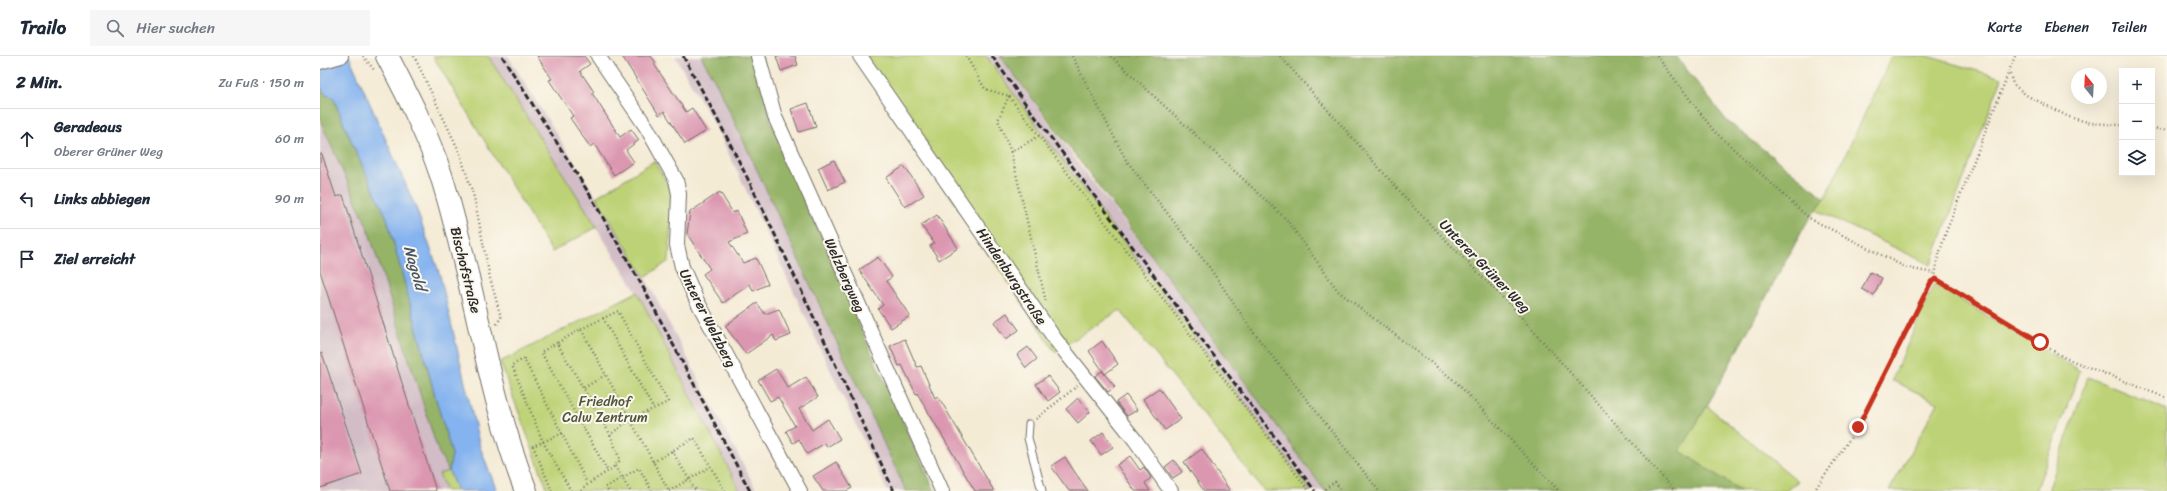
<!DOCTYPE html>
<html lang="de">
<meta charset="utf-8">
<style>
:root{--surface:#fff;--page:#f6f6f7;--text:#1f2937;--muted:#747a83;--line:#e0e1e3}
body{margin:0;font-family:Sriracha,sans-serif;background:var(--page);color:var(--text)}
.controls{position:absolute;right:12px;top:12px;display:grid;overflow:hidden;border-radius:0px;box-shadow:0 4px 16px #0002}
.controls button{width:36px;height:36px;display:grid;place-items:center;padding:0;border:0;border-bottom:1px solid var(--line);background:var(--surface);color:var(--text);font:20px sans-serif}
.compass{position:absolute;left:1751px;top:12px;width:36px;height:36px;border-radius:50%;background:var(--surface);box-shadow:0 4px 16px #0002;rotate:342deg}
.stop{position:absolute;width:12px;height:12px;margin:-9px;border:3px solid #c8321e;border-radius:50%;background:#fff}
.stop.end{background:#c8321e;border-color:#fff;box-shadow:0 1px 4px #0008}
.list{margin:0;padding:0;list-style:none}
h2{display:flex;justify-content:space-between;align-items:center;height:52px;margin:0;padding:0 16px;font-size:17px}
h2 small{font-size:13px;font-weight:400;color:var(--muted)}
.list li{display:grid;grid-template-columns:26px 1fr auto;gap:12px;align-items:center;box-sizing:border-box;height:60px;padding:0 16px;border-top:1px solid var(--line)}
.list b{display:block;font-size:15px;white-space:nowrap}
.list p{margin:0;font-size:13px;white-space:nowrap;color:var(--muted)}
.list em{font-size:13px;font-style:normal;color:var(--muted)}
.icon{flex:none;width:22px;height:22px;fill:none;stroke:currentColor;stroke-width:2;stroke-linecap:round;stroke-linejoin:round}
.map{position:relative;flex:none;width:1847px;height:435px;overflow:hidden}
header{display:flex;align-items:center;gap:24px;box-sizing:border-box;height:56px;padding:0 20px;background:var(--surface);border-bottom:1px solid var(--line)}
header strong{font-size:19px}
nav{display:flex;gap:22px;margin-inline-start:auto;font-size:14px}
.search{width:280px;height:36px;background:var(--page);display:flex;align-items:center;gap:10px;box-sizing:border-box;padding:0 14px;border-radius:0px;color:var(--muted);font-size:15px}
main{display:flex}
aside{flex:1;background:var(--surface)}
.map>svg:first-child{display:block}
</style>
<header>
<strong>Trailo</strong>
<div class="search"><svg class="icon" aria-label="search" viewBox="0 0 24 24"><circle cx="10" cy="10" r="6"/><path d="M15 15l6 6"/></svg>Hier suchen</div>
<nav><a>Karte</a><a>Ebenen</a><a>Teilen</a></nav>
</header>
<main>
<aside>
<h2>2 Min.<small>Zu Fuß · 150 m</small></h2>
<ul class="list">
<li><svg class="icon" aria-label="ahead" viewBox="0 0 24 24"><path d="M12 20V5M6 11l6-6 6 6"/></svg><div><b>Geradeaus</b><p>Oberer Grüner Weg</p></div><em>60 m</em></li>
<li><svg class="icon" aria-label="left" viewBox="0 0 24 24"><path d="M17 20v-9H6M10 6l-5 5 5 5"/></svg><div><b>Links abbiegen</b></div><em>90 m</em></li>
<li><svg class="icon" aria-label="arrive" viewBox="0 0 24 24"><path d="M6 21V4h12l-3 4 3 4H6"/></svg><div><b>Ziel erreicht</b></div></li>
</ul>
</aside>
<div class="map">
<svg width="1847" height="435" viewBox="0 0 1847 435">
<rect width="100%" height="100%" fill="#fbf7ec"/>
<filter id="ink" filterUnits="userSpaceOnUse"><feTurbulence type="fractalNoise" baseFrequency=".025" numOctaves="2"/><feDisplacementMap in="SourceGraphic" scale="8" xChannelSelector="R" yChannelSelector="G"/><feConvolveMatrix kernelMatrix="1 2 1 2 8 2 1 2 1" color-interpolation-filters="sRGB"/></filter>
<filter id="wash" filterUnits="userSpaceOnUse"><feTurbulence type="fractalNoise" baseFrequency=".012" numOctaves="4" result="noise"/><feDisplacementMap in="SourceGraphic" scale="16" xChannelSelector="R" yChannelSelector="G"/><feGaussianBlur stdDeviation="0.9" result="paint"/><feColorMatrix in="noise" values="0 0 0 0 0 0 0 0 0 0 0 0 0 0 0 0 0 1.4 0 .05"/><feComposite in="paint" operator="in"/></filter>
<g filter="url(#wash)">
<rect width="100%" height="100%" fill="#f4ebd5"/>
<g fill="#d2bdc7">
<polygon points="168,0 188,0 276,141 325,221 437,435 420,435 317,236"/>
<polygon points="355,0 381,0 398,30 586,435 567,435 419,119 396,71"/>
<polygon points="666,0 680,0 767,119 847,220 1005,435 991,435 756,123"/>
<polygon points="0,64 47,170 118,395 129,415 119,419 126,435 0,435"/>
</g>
<g fill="#bdd276" stroke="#747e50">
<polygon points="113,0 168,0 277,171 232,196"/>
<polygon points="536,0 666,0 756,123 991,435 944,435 800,254 735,296"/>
<polygon points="1572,0 1607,0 1682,22 1611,209 1496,154 1505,142"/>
<polygon points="334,105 346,125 352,140 349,205 325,221 276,141"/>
<polygon points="1614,228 1760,315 1716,435 1569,435 1618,347 1572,324"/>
<polygon points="317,236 417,429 420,435 228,435 180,306"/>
<polygon points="1768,321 1847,354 1847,435 1728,435"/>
<polygon points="1387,350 1478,425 1466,435 1421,435 1360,395"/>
<polygon points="129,415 137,435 126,435 119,418"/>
</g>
<g fill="#96b467" stroke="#607049">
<polygon points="381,0 442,0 450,63 552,298 615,435 586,435 398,30"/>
<polygon points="680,0 1356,0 1407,65 1505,142 1487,166 1387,350 1360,395 1421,435 1005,435 847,220"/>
<polygon points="0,31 6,39 13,41 34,92 67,162 117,347 132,398 129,415 118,395 47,170 0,64"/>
</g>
<polygon fill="#84b3ef" stroke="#586f8d" points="0,0 29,0 96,152 120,219 160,391 177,435 137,435 129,415 132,398 117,347 67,162 34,92 13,41 6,39 0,31"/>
<g id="blocks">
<g fill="#db96b0">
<polygon points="217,0 264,0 270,8 260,15 274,36 272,37 300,81 311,73 319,84 306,94 314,106 294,119 274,88 270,91 250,62 253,60 229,24 232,23"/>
<polygon points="302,0 331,0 336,7 334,8 366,56 372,52 386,75 365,88 344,55 339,59"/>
<polygon points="456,0 475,0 478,9 461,15"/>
<polygon points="488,47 496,71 479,76 471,53"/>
<polygon points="0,98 2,98 16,141 23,139 116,435 70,435 0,215"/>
<polygon points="514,104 525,126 508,134 498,112"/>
<polygon points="584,110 604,139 585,151 566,122"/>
<polygon points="400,136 413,157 417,155 427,178 409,186 423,207 436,202 448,228 433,235 430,228 403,247 383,218 390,213 367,178 370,156"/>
<polygon points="617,159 638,192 619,204 610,190 614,187 601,169"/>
<polygon points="558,201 572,221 566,225 590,260 571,272 558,253 563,249 539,214"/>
<polygon points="1550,216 1562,222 1554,239 1542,233"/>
<polygon points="437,247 445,258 459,253 471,279 456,285 453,279 426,298 405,270"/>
<polygon points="687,257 699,274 686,283 674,266"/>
<polygon points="585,283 597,311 601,310 615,342 618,340 674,435 655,435 597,337 596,338 582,309 579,310 570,290"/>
<polygon points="782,285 798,308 785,318 769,295"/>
<polygon points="708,291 717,303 706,312 697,299"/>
<polygon points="2,297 42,418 0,432 0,298"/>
<polygon points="456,313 468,332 486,321 498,341 479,353 492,374 508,363 520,383 507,391 505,387 487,398 479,383 473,387 466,375 475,370 458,341 450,345 438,324"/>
<polygon points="782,315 795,331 788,336 775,320"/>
<polygon points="728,320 740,336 728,345 716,328"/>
<polygon points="839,332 861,363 845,374 823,343"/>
<polygon points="806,339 817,354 807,360 796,346"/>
<polygon points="758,342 770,356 758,367 746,353"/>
<polygon points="783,376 793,391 781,399 771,385"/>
<polygon points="882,393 910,435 884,435 864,406"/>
<polygon points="810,400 820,414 824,411 831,422 825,427 830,435 815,435 797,409"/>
<polygon points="745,401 754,415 768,435 749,435 731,410"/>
<polygon points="854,404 862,416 853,422 845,411"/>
<polygon points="516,406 532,432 526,435 503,435 493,420"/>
</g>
</g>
</g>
<g filter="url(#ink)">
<use href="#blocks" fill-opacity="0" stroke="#716e66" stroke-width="1"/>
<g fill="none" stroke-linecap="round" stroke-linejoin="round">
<defs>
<polyline id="lane" points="709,368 708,382 722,435"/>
<g id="street">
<polyline points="278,0 327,72 356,124 359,138 357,189 362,211 376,243 480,435"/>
<polyline points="438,0 455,61 622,435"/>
<polyline points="540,0 735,283 815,384 851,435"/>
<polyline points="0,6 21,0"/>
</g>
<path id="primary" d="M67 0C87 38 107 77 121 119 154 223 166 333 206 435"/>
</defs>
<use href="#lane" stroke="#716e66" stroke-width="9"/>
<use href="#street" stroke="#716e66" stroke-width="16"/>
<use href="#primary" stroke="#716e66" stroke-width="24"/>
<g stroke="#716e66" stroke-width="2.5" stroke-dasharray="1 3" stroke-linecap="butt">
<polyline points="43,0 55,15"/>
<polyline points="94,0 139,95 154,141 170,222 181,261 176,270"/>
<polyline points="646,0 665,33 689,40 989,435"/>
<polyline points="752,0 806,104 889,211 934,277 1059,435"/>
<polyline points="791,0 967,164 1018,235 1135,325 1239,435"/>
<polyline points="960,0 1099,157 1195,254 1355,435"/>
<polyline points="1337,0 1394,75 1489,162 1587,212 1614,217"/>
<polyline points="1695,0 1626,176 1617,205 1615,223 1745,302 1847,342"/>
<polyline points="1690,18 1693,28 1706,39 1749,61 1771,67 1802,69"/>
<polyline points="689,40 678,64 691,96"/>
<polyline points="1832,72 1847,74"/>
<polyline points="719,80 691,96 726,246"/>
<polyline points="283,262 333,352"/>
<polyline points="261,273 298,255 348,346 311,363 291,378"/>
<polyline points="237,287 221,296 287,414"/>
<polyline points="264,332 285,319"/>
<polyline points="716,363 757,330"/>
<polyline points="352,395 376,435"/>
<polyline points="333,406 374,382 405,435"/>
<polyline points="295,410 310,435"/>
<polyline points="1005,433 1015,426 1022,435"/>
<polyline points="232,435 213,390 243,377"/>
<polyline points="251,435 223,386 192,309 204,303 267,427"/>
<path d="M261 435C272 422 291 417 300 404L290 378 237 287 261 273 349 435"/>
<polyline points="288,435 286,431 319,412 332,435"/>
<polyline points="349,435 390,411"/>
<polyline points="1494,435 1538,371 1611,226 1615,223"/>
</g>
<use href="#lane" stroke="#fff" stroke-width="7"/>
<use href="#street" stroke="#fff" stroke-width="14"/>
<use href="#primary" stroke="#fff" stroke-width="22"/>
<g stroke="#2b2b2b" stroke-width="3" stroke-dasharray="6 3" stroke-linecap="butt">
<polyline points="182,0 270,139 324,233 430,435"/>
<path d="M363 0C442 140 505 289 574 435"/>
<polyline points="672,0 705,47 995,435"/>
</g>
</g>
</g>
<g fill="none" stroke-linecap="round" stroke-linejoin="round" filter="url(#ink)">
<polyline stroke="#c8321e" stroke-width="5" points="1538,371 1611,226 1616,223 1720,286"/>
</g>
<g text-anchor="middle" stroke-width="4" stroke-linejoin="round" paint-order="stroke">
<g font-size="14" fill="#2b2b2b" stroke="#fbf7ec">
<text transform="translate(1165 210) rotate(46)" y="5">Unterer Grüner Weg</text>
<text transform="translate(146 214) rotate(76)" y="5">Bischofstraße</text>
<text transform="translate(525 219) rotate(66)" y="5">Welzbergweg</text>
<text transform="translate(692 220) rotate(56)" y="5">Hindenburgstraße</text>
<text transform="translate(388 262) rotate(63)" y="5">Unterer Welzberg</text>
</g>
<g font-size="14" fill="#50553e" stroke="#fbf7ec">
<text x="285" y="350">Friedhof<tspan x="285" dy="16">Calw Zentrum</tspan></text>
</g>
<g font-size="15" font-style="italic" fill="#465466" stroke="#fbf7ec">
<text transform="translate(95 212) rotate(74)" y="5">Nagold</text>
</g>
</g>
</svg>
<div class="controls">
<button>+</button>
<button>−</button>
<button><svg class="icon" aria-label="layers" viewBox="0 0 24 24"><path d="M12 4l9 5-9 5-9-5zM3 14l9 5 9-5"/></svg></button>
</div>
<svg class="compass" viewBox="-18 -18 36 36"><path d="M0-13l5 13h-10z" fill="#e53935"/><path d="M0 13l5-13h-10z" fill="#747a83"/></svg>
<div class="stop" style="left:1720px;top:286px"></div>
<div class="stop end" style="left:1538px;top:371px"></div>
</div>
</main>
